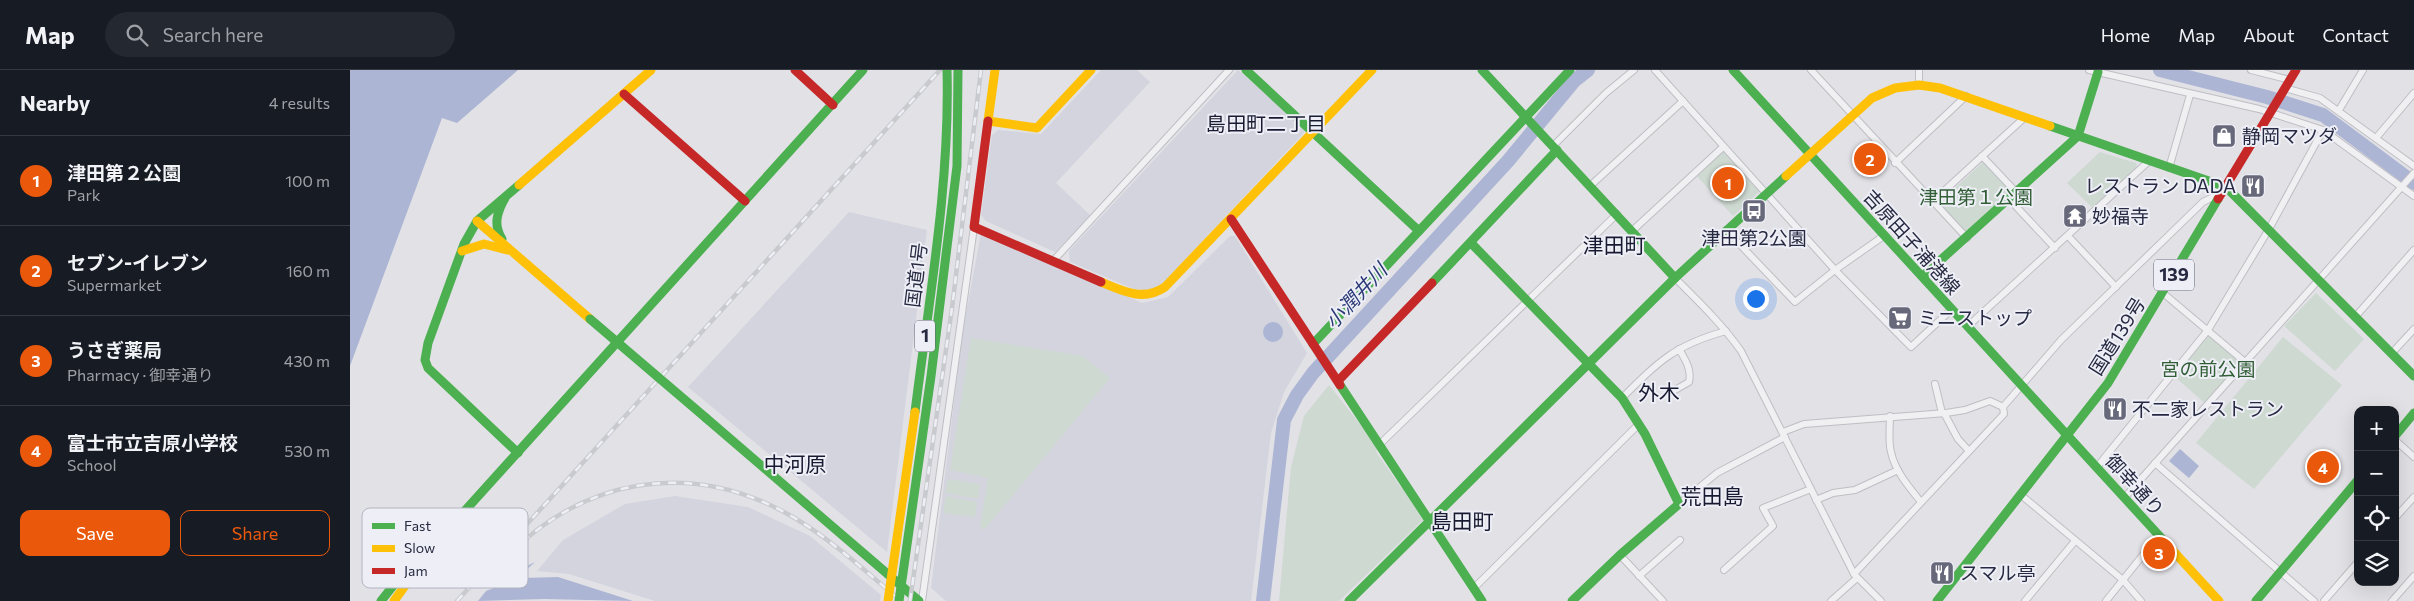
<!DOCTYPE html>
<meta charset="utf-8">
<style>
:root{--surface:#171b24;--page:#242831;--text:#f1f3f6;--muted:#9ea1a6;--line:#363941;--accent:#ea580c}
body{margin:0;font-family:Commissioner,"Noto Sans JP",sans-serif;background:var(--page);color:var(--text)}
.controls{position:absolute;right:15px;bottom:15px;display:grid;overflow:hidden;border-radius:10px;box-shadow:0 5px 20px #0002}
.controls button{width:45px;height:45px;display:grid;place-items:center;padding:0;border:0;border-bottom:1px solid var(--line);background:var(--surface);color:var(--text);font:25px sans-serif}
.you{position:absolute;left:1405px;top:228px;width:18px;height:18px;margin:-12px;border:4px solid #fff;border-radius:50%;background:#1a73e8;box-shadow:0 0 0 8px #1a73e833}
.badge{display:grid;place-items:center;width:32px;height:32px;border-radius:50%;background:var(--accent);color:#fff;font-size:16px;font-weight:700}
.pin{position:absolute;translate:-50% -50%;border:2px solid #fff;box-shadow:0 1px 5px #0006}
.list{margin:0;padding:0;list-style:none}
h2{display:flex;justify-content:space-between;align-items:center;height:65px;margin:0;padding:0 20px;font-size:21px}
h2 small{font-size:16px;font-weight:400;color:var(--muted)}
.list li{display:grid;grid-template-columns:32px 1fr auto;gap:15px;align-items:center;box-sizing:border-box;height:90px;padding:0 20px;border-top:1px solid var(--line)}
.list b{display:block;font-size:19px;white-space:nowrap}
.list p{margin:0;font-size:16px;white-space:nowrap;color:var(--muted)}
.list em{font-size:16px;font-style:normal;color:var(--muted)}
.actions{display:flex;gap:10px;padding:15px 20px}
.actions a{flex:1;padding:11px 0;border:1px solid var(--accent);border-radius:10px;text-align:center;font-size:18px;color:var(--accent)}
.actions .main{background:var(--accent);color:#fff}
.icon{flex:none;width:28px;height:28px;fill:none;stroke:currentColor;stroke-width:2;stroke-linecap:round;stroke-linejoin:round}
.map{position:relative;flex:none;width:2064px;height:531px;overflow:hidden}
header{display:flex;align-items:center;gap:30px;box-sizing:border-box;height:70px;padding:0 25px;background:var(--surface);border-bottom:1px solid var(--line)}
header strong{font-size:24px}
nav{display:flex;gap:28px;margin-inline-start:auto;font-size:18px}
.search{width:350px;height:45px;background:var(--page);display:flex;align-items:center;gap:12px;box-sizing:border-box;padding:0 18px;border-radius:28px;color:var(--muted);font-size:19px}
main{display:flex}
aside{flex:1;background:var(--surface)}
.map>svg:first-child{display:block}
</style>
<header>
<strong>Map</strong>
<div class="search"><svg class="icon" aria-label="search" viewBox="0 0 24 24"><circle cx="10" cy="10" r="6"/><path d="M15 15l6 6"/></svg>Search here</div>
<nav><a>Home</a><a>Map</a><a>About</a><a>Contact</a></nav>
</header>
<main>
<aside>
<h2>Nearby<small>4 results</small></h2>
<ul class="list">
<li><span class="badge">1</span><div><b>津田第２公園</b><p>Park</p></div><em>100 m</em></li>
<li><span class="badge">2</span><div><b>セブン-イレブン</b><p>Supermarket</p></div><em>160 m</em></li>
<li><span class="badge">3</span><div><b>うさぎ薬局</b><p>Pharmacy · 御幸通り</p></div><em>430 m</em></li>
<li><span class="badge">4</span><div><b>富士市立吉原小学校</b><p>School</p></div><em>530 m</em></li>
</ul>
<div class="actions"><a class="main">Save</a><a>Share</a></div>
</aside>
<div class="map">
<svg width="2064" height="531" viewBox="0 0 2064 531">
<rect width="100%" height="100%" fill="#e1e1e6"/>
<g fill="#d4d4df">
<polygon points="751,0 787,0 800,12 706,113 741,146 705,182 636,151 631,145 642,65 648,60 691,64"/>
<polygon points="888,0 953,56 955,60 953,64 809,217 800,221 784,219 720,192 719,181"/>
<polygon points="499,142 577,160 537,482 338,317"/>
<polygon points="631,163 792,233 818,227 880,166 885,166 957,283 934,322 921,363 901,531 596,531 581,518 613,260"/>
<polygon points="325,426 398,437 460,466 531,525 530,531 305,531 219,504 187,501 213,470 275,434"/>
</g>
<g fill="#ced9d1">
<polygon points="1374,81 1410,121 1383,146 1347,106"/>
<polygon points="1750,82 1786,93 1787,99 1743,138 1717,113"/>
<polygon points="1633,92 1661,122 1617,163 1589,133"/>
<polygon points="1966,223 2014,269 1985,301 1934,256"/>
<polygon points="1858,262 1892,292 1857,335 1824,306"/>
<polygon points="1933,267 1992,315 1904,419 1846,373"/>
<polygon points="621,268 733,286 760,308 634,460 630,457 638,408 600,400"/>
<polygon points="979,315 1028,377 1026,382 1050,416 1054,418 1073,450 989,531 929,531 941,397 954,346"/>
<polygon points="598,409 630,414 628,429 595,423"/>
<polygon points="596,426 627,432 625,447 593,443"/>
</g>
<g fill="#acb5d4">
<polygon points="0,0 168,0 107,53 92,48 0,296"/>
<circle cx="923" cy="262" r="10"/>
<polygon points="1830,379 1849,396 1839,408 1819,391"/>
<polygon points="185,492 173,503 173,508 208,507 283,531 194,529 128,531 136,521 159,512 165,502"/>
</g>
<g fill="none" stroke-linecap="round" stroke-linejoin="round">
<g stroke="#acb5d4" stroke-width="14">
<polyline points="1810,0 1917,27 1973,45 2064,113"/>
<polyline points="913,531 934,350 947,325 963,303 1158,91 1224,11 1238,0"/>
</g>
<defs>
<g id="street">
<polyline points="1305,0 1485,200 1561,277 1602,239"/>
<polyline points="1461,0 1617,168"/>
<polyline points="1569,0 1569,15"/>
<polyline points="1739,0 1909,39 1973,60 2064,126"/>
<polyline points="1901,0 1940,10"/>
<polyline points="1935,18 1970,28 2064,96"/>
<polyline points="1989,40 2013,0"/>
<polyline points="2026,68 2064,23"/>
<polyline points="1203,76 1256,23 1284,0"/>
<polyline points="1632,86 1666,122"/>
<polyline points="1545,93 1616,26"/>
<polyline points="1819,98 1840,25"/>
<polyline points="1240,116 1333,31"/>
<polyline points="1659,129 1705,178"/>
<polyline points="1583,131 1674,48"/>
<polyline points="1376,160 1445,232 1485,200 1535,165"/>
<polyline points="1282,161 1373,77"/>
<polyline points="1718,166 1766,217"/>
<polyline points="703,191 879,0"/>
<path d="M1325 208C1348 231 1372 254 1391 281L1504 504 1531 531"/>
<polyline points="1813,223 1895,292"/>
<polyline points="2006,246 2064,180"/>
<polyline points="1618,256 1799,91"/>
<polyline points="2042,283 2064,259"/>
<polyline points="1585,314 1592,343"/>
<path d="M1325 320 1339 312C1342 300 1335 289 1329 279"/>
<path d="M1272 328C1309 291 1325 275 1376 261"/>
<polyline points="1594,343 1608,369 1619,381"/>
<path d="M1540 346C1540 357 1538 371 1541 382 1545 401 1559 417 1571 432"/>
<polyline points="1433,362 1454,354 1596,343 1615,340 1640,331 1653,337"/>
<polyline points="2045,370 2064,387"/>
<polyline points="1030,374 1267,144"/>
<polyline points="1805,393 1964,531"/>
<polyline points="1747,397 1858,260 1919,159 1973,60"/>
<polyline points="1671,425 1773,510 1791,531"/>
<polyline points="1775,427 2064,103"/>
<polyline points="1466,430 1483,423 1505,420 1548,400"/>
<polyline points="1329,434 1367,403 1435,367"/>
<polyline points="2045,448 2064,427"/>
<polyline points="1270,485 1313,531"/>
<polyline points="1374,500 1423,456 1413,438 1461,419"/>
<polyline points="1504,504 1654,344 1653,337 1711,270 1853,132 1869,124"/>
<polyline points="1289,506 1330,470"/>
<polyline points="1124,518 1289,354"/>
<polyline points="572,531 624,157"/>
<polyline points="1481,531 1507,508"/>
<polyline points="1675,531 1725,471"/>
<polyline points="1756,531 1809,465"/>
<polyline points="1974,531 2008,492"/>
<polyline points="2042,531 2064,506"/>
</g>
</defs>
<use href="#street" stroke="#bebec4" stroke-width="8"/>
<use href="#street" stroke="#f0f0f3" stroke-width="6"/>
<g stroke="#4caf50" stroke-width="9">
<polyline points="896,0 1069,161"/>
<polyline points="1132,0 1325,208"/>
<polyline points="1383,0 1814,471"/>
<polyline points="1700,56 1876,117 2064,306"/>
<path d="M152 169C143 155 147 142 155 128"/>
<polyline points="1121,173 1272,328 1295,364 1329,434 1270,485 1222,531"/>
<polyline points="1573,206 1728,66 1748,2"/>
<polyline points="1082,213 1207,80"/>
<polyline points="963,274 1220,0"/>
<polyline points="990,315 1132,531"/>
<polyline points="356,348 569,531"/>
<polyline points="2045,366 2064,343"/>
<polyline points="168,383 78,298 75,290 78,273 114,174 127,151 169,115"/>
<polyline points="31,531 54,502 102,455 513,0"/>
<polyline points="999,531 1325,208 1436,106"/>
<polyline points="1587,531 1758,313 1868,129"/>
<polyline points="1906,531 2008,410"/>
</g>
<g stroke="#ffc107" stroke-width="9">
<polyline points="645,0 638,51 687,58 741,0"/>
<polyline points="1436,106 1522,28 1545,18 1569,15 1590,18 1700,56"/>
<polyline points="169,115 301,0"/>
<polyline points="127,151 240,249"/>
<polyline points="112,181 134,174 157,180"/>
<path d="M751 212C773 221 793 232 815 217L1022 0"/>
<polyline points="1814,471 1869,531"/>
<polyline points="44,531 75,488"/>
</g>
<g stroke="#c62828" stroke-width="9">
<polyline points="445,0 483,35"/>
<polyline points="274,24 395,131"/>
<polyline points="638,51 624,157 751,212"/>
<polyline points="1868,129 1946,0"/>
<polyline points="881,149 990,315"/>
<polyline points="988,311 1082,213"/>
</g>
<defs>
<g id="rail">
<path d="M150 494C229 408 340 387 443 447 482 470 516 502 551 531"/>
<polyline points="107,531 590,0"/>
<polyline points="560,531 602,238 631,0"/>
</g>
</defs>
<use href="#rail" stroke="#c9cace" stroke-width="4.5"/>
<use href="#rail" stroke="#eeeff6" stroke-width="2.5" stroke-dasharray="8" stroke-linecap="butt"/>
<g stroke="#4caf50" stroke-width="9">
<polyline points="240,249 356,348"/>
<path d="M565 342C579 229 600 114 597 0"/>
<polyline points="549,531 581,306 607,96 608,0"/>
</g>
<polyline stroke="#ffc107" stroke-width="9" points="538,531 565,342"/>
</g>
<defs>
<symbol id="shop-square" viewBox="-11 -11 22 22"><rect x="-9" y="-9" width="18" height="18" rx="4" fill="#67697b" stroke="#eeeff6"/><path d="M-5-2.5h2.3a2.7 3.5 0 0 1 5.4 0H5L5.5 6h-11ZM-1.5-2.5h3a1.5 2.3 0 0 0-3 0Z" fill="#fff"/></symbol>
<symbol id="restaurant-square" viewBox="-11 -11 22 22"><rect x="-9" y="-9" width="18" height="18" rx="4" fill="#67697b" stroke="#eeeff6"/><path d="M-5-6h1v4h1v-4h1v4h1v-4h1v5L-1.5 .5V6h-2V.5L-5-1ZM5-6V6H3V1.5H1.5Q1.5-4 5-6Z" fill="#fff"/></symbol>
<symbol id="bus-square" viewBox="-11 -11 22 22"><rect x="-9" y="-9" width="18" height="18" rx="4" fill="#67697b" stroke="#eeeff6"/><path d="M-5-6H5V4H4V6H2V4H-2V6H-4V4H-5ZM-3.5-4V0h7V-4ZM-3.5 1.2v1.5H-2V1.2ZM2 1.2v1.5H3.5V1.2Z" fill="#fff"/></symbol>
<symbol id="temple-square" viewBox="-11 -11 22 22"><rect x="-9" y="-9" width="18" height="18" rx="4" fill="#67697b" stroke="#eeeff6"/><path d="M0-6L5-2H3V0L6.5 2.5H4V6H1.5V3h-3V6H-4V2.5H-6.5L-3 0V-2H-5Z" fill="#fff"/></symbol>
<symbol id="supermarket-square" viewBox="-11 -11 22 22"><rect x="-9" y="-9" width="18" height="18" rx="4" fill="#67697b" stroke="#eeeff6"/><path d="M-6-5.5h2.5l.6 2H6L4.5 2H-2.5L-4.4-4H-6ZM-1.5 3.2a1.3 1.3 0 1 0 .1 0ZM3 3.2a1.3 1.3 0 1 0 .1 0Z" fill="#fff"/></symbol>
</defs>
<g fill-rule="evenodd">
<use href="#shop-square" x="1860" y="52" width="28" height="28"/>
<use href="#restaurant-square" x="1889" y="102" width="28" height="28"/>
<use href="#bus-square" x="1390" y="127" width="28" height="28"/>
<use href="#temple-square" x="1711" y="132" width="28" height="28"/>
<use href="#supermarket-square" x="1536" y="234" width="28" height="28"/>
<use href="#restaurant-square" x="1751" y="325" width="28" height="28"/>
<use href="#restaurant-square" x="1578" y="489" width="28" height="28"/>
</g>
<g text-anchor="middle" stroke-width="4" stroke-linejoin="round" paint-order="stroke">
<g fill="#eeeff6" stroke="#626477" stroke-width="1">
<rect x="1804" y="189.5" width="40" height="31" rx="4"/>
<rect x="565" y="250.5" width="20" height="31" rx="4"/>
</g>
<g font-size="18" font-weight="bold" fill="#262941">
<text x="1824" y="211">139</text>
<text x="575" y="272">1</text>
</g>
<g font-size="19" fill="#262941" stroke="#eeeff6" text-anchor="start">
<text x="1892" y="73">静岡マツダ</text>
<text x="1886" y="123" text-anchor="end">レストラン DADA</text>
<text x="1742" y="153">妙福寺</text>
<text x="1404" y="175" text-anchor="middle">津田第2公園</text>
<text x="1568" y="255">ミニストップ</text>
<text x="1782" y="346">不二家レストラン</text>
<text x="1610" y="510">スマル亭</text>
</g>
<g font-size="19" fill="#325e36" stroke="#eeeff6">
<text x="1626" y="134">津田第１公園</text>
<text x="1858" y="306">宮の前公園</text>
</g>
<g font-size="19" fill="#262941" stroke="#eeeff6">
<text transform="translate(1562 172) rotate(48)" y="7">吉原田子浦港線</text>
<text transform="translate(566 205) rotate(-83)" y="7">国道1号</text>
<text transform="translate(1767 266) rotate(-58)" y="7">国道139号</text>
<text transform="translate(1785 415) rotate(48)" y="7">御幸通り</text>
</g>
<g font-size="20" fill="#181a31" stroke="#eeeff6">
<text x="916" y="61">島田町二丁目</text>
</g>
<g font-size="20" font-style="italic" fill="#2d3a78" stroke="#eeeff6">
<text transform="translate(1006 226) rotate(-47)" y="7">小潤井川</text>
</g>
<g font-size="21" fill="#181a31" stroke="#eeeff6">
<text x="1264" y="183">津田町</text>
<text x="1309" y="330">外木</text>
<text x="445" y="402">中河原</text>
<text x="1362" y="434">荒田島</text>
<text x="1112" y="459">島田町</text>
</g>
</g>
<rect x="12" y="438" width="166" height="80" rx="8" fill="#eeeff6" stroke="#b2b4c0" stroke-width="1"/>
<rect x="22" y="453" width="23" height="6" fill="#4caf50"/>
<rect x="22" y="475" width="23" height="7" fill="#ffc107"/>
<rect x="22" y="498" width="23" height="6" fill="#c62828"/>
<g font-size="14" fill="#262941">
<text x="54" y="461">Fast</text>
<text x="54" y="483">Slow</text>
<text x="54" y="506">Jam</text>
</g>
</svg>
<div class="controls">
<button>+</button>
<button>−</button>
<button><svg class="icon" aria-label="locate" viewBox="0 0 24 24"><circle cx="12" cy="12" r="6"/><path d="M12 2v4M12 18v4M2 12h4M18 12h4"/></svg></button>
<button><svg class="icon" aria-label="layers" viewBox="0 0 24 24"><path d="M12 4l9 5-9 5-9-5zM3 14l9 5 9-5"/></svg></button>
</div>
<div class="you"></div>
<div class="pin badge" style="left:1378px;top:113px">1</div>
<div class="pin badge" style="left:1520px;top:89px">2</div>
<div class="pin badge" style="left:1809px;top:483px">3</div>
<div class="pin badge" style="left:1973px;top:397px">4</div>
</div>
</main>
